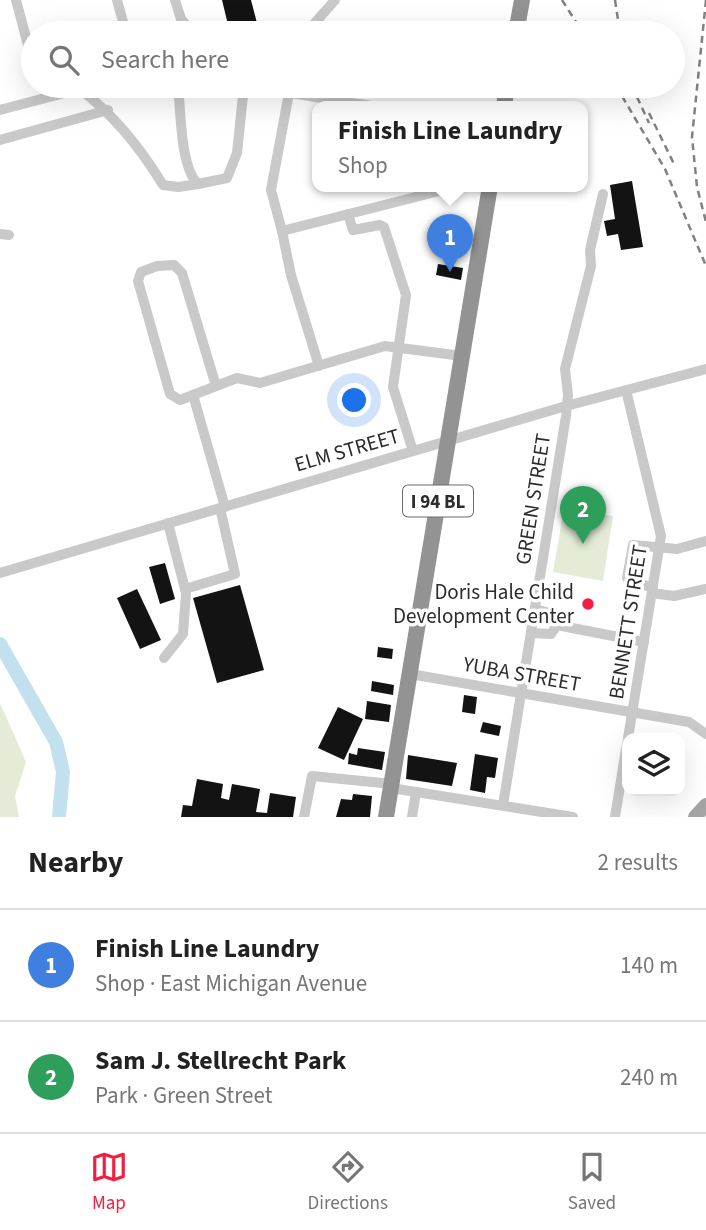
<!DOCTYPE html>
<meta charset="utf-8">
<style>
:root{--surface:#fff;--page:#f2f2f2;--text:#222;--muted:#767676;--line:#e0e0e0;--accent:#f41d3f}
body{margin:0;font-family:"Source Sans 3",sans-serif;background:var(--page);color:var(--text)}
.controls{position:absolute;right:21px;bottom:21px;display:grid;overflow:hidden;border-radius:14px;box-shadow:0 7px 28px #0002}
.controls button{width:63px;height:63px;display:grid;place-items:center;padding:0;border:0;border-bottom:2px solid var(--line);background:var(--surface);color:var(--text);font:35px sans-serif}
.you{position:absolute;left:355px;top:401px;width:24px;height:24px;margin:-18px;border:5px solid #fff;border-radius:50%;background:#1a73e8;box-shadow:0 0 0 10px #1a73e833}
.badge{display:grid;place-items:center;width:46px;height:46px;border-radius:50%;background:var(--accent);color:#fff;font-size:23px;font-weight:700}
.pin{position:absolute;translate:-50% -58px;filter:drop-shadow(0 2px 4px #0008)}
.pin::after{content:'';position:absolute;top:37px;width:24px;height:21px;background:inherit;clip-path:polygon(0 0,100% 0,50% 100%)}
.popup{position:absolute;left:312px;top:101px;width:276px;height:91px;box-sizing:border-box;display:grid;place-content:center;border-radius:14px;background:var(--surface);filter:drop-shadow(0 2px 5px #0005);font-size:23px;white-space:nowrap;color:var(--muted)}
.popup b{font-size:26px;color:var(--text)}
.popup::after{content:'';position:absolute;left:50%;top:100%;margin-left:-14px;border:14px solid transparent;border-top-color:var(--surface)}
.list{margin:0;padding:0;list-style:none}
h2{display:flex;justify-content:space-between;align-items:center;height:91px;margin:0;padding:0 28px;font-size:30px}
h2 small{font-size:23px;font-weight:400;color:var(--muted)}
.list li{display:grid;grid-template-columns:46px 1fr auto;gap:21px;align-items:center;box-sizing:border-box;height:112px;padding:0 28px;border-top:2px solid var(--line)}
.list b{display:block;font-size:26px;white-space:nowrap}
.list p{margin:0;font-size:23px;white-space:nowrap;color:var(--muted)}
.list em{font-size:23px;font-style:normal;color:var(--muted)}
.icon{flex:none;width:38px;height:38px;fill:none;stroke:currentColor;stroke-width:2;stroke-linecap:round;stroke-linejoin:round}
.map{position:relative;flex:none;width:706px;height:817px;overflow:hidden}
.search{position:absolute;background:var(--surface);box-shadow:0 7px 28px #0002;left:21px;right:21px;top:21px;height:77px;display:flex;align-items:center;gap:18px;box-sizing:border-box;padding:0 24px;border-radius:38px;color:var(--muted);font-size:26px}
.sheet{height:315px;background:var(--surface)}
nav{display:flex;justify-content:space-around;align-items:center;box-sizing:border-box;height:98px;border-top:2px solid var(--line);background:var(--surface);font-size:19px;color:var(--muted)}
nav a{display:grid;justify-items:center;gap:4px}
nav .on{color:var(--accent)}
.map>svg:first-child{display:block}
</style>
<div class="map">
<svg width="706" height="817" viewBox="0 0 706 817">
<rect width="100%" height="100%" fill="#fff"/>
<g fill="#e4ecd8">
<polygon points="564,508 613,516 603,581 553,572"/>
<polygon points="0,703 26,762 15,796 19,817 0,817"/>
</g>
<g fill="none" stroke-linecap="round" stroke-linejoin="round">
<polyline stroke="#c2e0ee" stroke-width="14" points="0,644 56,742 63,772 59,817"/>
</g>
<g fill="#131313">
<polygon points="222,0 251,0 258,27 230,33"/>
<polygon points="632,181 643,247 621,250 618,234 607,236 604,221 615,219 610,185"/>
<polygon points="438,264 463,268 461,280 436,275"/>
<polygon points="165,563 175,599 160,604 149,567"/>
<polygon points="240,585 264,670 217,683 193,598"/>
<polygon points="137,589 161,640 140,649 117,598"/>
<polygon points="378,647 393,649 392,659 377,657"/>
<polygon points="372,681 394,685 393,695 371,691"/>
<polygon points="464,695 477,697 475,714 462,712"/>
<polygon points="367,701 391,705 389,722 365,719"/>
<polygon points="338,707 363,719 344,760 318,748"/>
<polygon points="483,722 501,726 499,736 480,732"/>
<polygon points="358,748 385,752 382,770 348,764 349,753 357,755"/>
<polygon points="475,754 498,758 495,778 487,777 485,793 470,790"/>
<polygon points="408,755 457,763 452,786 406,779"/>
<polygon points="197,779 223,784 221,798 229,800 232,784 260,789 256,812 267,813 270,793 296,797 293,817 181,817 183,805 192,806"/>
<polygon points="353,794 372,796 370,817 336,817 341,799 352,800"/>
</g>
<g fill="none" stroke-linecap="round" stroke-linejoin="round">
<g stroke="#c9c9c9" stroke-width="10">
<polyline points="16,0 33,64"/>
<polyline points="117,0 126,33"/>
<polyline points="175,0 181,19 193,33"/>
<polyline points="306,33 335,0"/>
<path d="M178 86C181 111 180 167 198 184L227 178 237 153 244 86"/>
<polyline points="246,86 371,106"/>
<path d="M80 89C115 116 140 147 163 185L178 187 198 184"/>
<polyline points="289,93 271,190 282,231 451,188 467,186"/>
<polyline points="0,110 91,86"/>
<polyline points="0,140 108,110"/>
<polyline points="348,214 353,230 380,225 384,227 406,295 393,387 413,451"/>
<polyline points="282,231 291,275 319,366"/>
<polyline points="0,234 9,235"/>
<polyline points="626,390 661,536 628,738"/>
<polyline points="193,395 180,400 170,394 138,281 141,272 157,266 174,265 182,273 216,386"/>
<polyline points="225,507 193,395 237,378 260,383 385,346 462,356"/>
<polyline points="0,573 566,406 706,369"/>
<polyline points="653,587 633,583 627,578 633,545 677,549 706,541"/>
<polyline points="185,589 235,574 220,508"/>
<polyline points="652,593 674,596 706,589"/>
<polyline points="535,609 550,613 557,625 644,642"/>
<polyline points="531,633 551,634 557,625"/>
<polyline points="164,658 183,634 186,593 168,523"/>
<polyline points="410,674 689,722 706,734"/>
<polyline points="391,788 573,817"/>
<polyline points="503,805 566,416 568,395 565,369 591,266 590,250 603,194"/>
<polyline points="304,817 312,776 392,784"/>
<polyline points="412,817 416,792"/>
<polyline points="615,817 627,743"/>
</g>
<polyline stroke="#a4a4a4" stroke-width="14" points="695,817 706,805"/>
<g stroke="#939393" stroke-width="16">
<polyline points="516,33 522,0"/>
<polyline points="504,106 507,86"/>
<polyline points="386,817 490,186"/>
</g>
<g stroke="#818181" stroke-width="2.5" stroke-dasharray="7 5" stroke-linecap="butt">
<polyline points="562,0 583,33"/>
<polyline points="615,0 620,33"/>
<polyline points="706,0 692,137 697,187 706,222"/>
<polyline points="616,86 665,169 706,266"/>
<polyline points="632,86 649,123"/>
<polyline points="649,113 675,166"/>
</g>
</g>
<circle fill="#f41d3f" stroke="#fff" stroke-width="2.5" cx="588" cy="604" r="7"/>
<g text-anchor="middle" stroke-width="7" stroke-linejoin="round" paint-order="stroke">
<rect fill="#fff" stroke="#6b6b6b" stroke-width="2" x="403" y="485.5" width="70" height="31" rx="5"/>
<g font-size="19" font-weight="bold" fill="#2c2c2c">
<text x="438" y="508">I 94 BL</text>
</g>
<g font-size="21" fill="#2c2c2c" stroke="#fff">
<text transform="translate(347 450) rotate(-16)" y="7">ELM STREET</text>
<text transform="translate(533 499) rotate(-81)" y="7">GREEN STREET</text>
<text transform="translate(628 622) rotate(-81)" y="7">BENNETT STREET</text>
<text transform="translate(522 674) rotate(10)" y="7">YUBA STREET</text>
</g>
<g font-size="21" fill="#2c2c2c" stroke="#fff" text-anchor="end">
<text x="574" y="599">Doris Hale Child<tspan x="574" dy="24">Development Center</tspan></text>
</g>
</g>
</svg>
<div class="controls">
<button><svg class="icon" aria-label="layers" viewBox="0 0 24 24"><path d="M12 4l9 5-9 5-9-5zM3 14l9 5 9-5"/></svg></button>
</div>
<div class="you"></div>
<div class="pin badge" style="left:450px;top:272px;background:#3f7fe0">1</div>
<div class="popup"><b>Finish Line Laundry</b>Shop</div>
<div class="pin badge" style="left:583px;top:544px;background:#2e9e5b">2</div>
<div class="search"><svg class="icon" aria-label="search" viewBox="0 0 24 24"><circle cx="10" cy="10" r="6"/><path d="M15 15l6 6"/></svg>Search here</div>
</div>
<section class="sheet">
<h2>Nearby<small>2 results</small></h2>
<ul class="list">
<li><span class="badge" style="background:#3f7fe0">1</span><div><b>Finish Line Laundry</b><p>Shop · East Michigan Avenue</p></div><em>140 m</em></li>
<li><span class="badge" style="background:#2e9e5b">2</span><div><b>Sam J. Stellrecht Park</b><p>Park · Green Street</p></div><em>240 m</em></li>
</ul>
</section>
<nav>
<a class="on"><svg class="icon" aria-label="map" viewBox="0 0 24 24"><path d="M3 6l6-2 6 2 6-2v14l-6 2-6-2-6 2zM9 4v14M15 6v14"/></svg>Map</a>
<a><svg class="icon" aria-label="directions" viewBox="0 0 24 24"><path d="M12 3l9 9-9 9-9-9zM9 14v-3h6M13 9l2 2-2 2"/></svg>Directions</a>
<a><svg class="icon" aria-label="saved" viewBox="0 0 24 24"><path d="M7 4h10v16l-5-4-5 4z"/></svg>Saved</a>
</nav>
